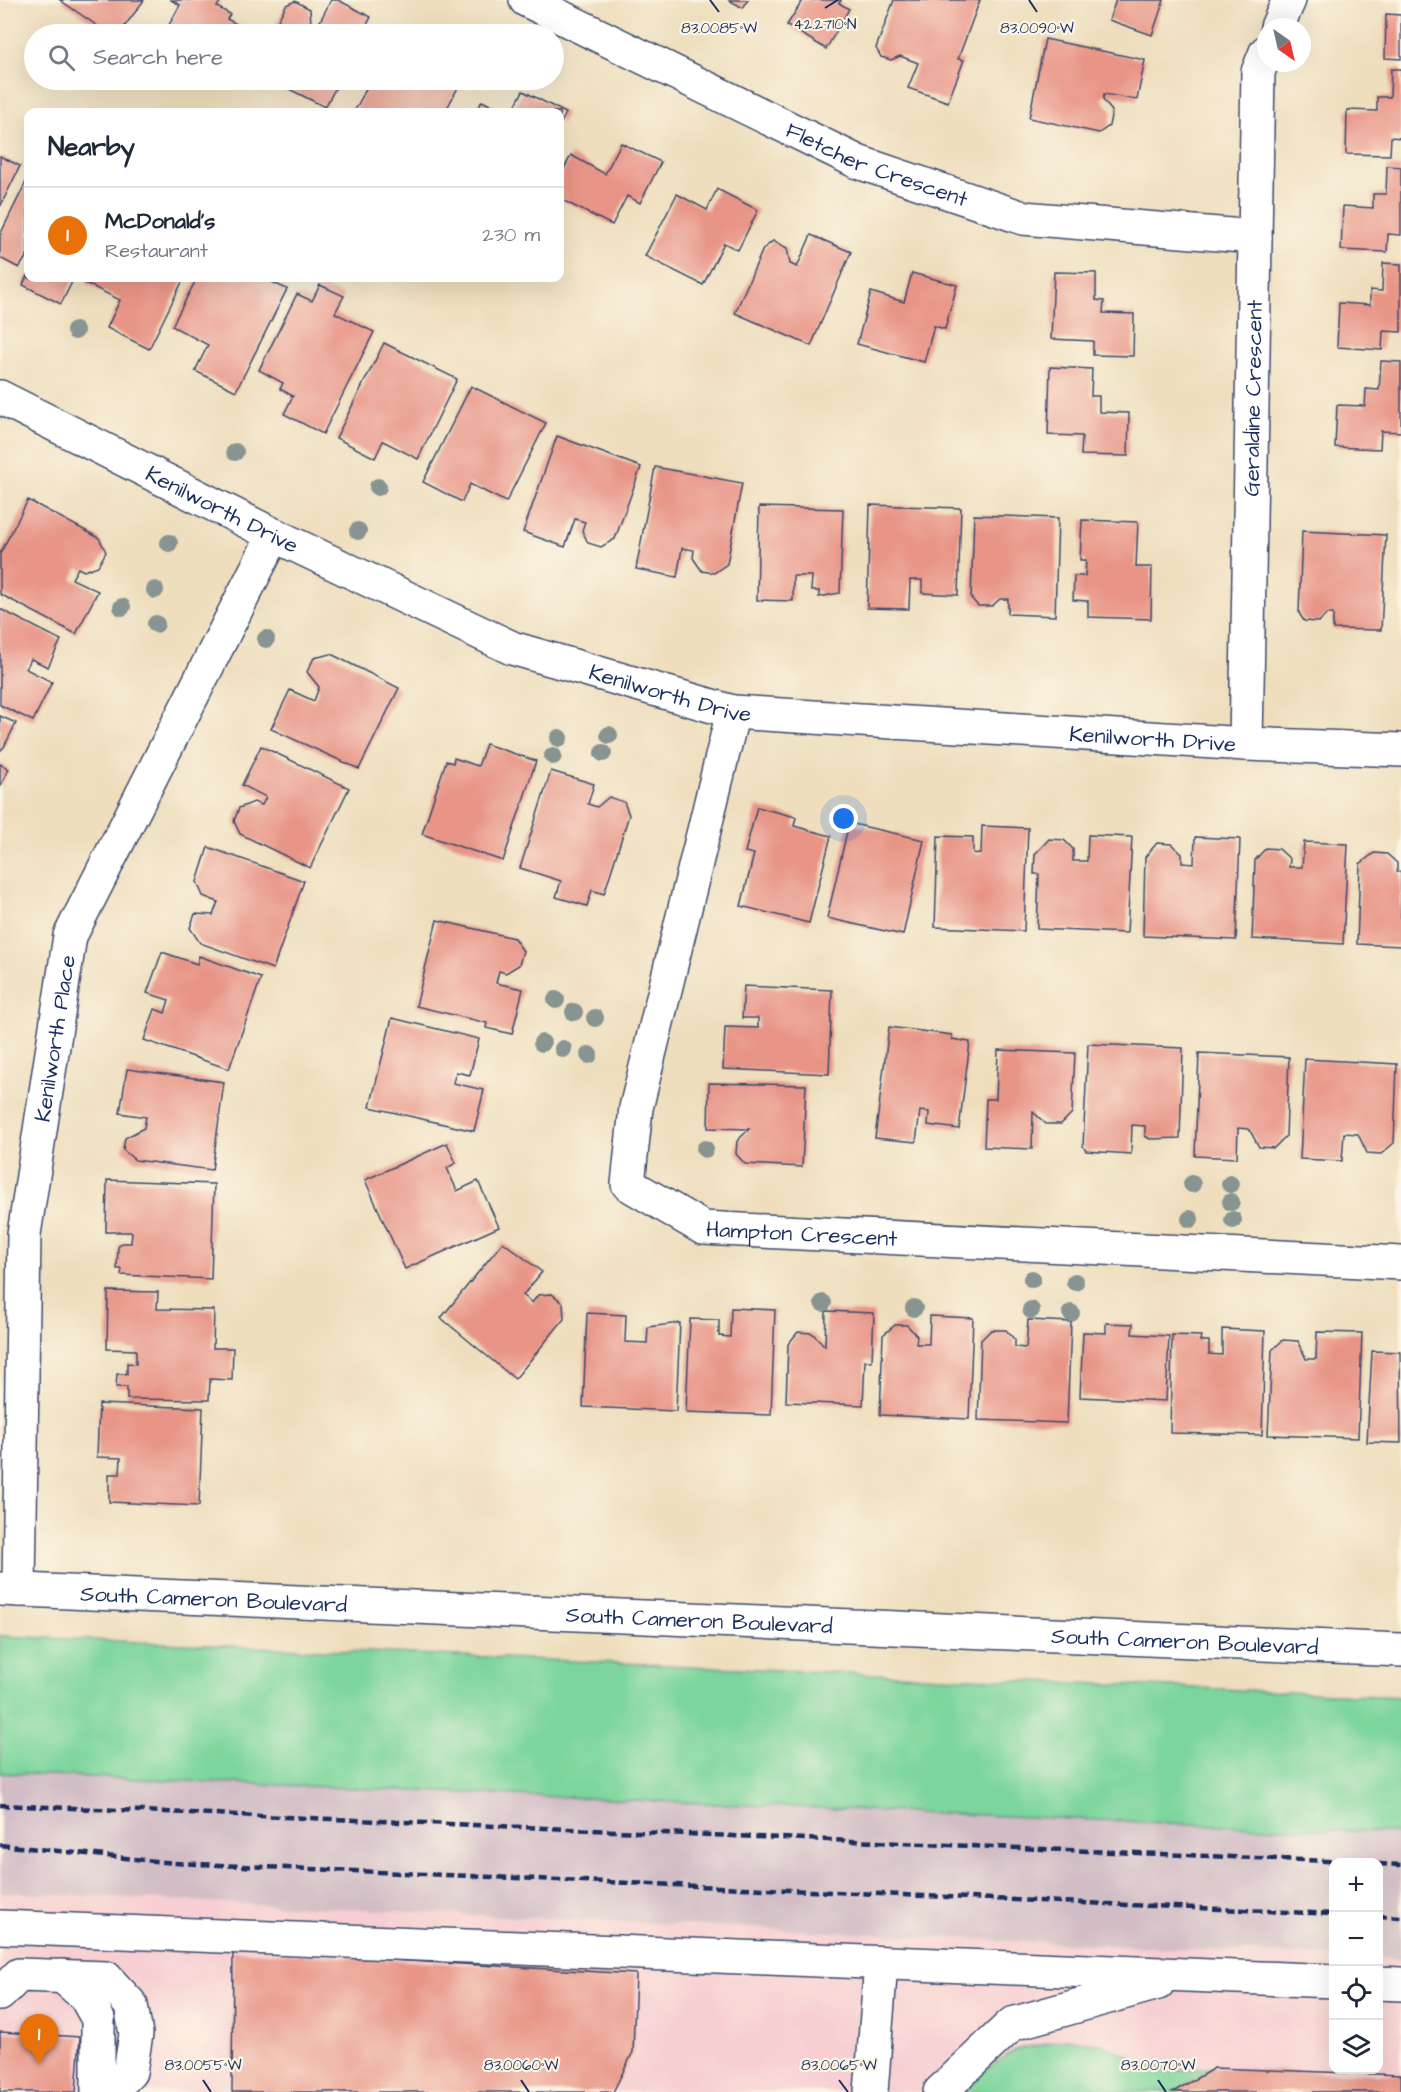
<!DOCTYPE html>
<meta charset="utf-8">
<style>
:root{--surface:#fff;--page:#f2f2f3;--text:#1f2937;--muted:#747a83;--line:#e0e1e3;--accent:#7c3aed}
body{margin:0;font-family:"Architects Daughter",sans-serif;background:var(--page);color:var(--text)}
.controls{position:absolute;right:18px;bottom:18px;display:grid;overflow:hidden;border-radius:12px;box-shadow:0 6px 24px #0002}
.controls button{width:54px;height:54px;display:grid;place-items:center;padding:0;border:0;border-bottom:2px solid var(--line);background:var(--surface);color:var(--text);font:30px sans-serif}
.compass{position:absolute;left:1257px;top:18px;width:54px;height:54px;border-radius:50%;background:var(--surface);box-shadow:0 6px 24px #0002;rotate:146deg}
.you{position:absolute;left:844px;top:819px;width:21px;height:21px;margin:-15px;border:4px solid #fff;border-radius:50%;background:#1a73e8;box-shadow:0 0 0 9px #1a73e833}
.badge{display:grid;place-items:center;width:39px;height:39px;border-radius:50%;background:var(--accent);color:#fff;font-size:20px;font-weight:700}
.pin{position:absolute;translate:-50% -50px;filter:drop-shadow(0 2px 3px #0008)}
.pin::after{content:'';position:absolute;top:32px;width:21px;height:18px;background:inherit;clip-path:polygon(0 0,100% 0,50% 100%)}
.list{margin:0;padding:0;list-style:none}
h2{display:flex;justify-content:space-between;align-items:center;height:78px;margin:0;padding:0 24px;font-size:26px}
h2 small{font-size:20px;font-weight:400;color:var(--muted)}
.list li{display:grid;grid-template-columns:39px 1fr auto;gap:18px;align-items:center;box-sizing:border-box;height:96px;padding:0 24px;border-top:2px solid var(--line)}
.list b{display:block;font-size:22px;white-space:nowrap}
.list p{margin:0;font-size:20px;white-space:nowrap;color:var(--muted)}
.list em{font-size:20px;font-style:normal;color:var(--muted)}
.icon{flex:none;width:33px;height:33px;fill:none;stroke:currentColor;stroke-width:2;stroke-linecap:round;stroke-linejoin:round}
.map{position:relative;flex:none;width:1401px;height:2092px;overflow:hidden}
.search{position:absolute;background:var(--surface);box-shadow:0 6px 24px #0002;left:24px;top:24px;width:540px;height:66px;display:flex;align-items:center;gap:15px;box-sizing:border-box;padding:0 21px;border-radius:33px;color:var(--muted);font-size:22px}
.panel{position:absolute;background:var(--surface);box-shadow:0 6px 24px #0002;left:24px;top:108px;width:540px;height:174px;border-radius:12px}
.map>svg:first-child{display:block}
</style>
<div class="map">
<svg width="1401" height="2092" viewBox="0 0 1401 2092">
<rect width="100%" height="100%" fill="#fcf5e5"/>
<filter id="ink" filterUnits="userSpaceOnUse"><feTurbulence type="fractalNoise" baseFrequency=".0167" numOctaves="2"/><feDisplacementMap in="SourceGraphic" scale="12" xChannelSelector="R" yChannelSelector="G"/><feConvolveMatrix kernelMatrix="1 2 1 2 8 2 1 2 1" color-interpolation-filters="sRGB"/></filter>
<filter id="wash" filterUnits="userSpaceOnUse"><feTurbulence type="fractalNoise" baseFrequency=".008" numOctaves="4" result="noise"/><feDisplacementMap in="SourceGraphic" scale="24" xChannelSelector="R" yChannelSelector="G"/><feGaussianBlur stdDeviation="1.35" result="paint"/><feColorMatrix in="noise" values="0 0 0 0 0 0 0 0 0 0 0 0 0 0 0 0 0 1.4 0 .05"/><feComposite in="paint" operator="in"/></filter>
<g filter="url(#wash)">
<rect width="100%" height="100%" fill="#eedebd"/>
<polygon fill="#f7cfd2" points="0,1892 1333,1956 1334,2070 1378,2070 1379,1958 1401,1959 1401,2092 0,2092"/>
<polygon fill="#d2bdc6" points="0,1773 1401,1833 1401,1959 1379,1958 1378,1862 1334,1862 1333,1956 0,1892"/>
<g fill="#7cd59c" stroke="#4c827d" stroke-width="1.5">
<polygon points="0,1636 1401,1697 1401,1833 0,1773"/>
<polygon points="1066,2039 1102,2044 1140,2062 1173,2070 1214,2068 1173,2092 961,2092 968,2082 1015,2050"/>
</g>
<g id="blocks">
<g fill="#e89587">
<polygon points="60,0 144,0 119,34 109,34"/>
<polygon points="171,0 221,0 217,7 230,14 227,19 245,29 242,34 164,34 180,5"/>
<polygon points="331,0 338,0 371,17 362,34 271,34 286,5 295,1 310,9 311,24 317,27"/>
<polygon points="729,0 748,0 743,8"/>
<polygon points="803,0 841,0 839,3 849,9 826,49 787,25"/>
<polygon points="894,0 980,0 958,59 964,60 948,102 908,88 918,63 900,56 891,60 881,57 876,48"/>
<polygon points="1116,0 1164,0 1152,35 1109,20"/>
<polygon points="1386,14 1401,15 1401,59 1385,58"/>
<polygon points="1045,39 1145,60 1137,100 1104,94 1103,100 1112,111 1109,126 1099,133 1029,118"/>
<polygon points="1391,69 1401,69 1401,138 1391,137 1390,155 1346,154 1347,110 1377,111 1377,97 1390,97"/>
<polygon points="271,80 340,80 325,107"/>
<polygon points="371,80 462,80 445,112 354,112"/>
<polygon points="523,91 566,113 560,125 560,112 512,112"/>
<polygon points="482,101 504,112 476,112"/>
<polygon points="621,143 661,162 640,203 627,196 612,225 560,199 560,177 571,155 605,174"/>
<polygon points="0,156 20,166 0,207"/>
<polygon points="1387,166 1401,167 1401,235 1388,234 1387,252 1341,250 1343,206 1373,208 1373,194 1386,194"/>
<polygon points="28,178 28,254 19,268 0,258 0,235"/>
<polygon points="717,189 758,210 738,250 724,243 703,285 645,256 677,194 707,210"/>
<polygon points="811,235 851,252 811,346 735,313 763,249 773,241 787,248 790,264 797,267"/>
<polygon points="1383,263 1401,264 1401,332 1383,331 1382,350 1337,347 1339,303 1370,305 1370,290 1382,291"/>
<polygon points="1054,272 1096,273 1096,300 1104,301 1103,313 1134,314 1133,356 1093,355 1093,341 1051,339"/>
<polygon points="28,273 28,278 74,278 61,304 23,285"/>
<polygon points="912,273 957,285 945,329 934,326 924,362 857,344 871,292 904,302"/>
<polygon points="88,278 184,278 149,349 107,328 120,300 85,283"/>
<polygon points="197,278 263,278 287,289 236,391 195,371 208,345 172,326"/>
<polygon points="320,285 344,296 335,313 374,332 323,434 284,414 293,396 280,389 283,383 259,370 297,294 312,301"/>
<polygon points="384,343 457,379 418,459 383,441 375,458 336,438"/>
<polygon points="1381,361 1401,362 1401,432 1381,431 1380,449 1335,447 1337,405 1365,406 1366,389 1379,390"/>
<polygon points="1050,367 1092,369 1091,396 1099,396 1099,412 1129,413 1128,456 1081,455 1082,436 1048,435"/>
<polygon points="471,386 546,423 506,502 470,484 462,502 423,482"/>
<polygon points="557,436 641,467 615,539 601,547 588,543 582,530 585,522 575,519 565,547 523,532"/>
<polygon points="655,467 742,483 727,564 714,573 702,571 693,558 694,550 682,548 677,577 636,569"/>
<polygon points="28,500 99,538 106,552 98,566 84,571 78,568 72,579 98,591 76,634 0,594 0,554"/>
<polygon points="870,505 961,508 958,595 922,593 922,580 910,580 909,609 867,608"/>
<polygon points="759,507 843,509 840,593 819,597 819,591 811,591 812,576 793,576 793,601 757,600"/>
<polygon points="974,515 1058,518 1055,616 1008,614 1008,599 1000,599 992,606 978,606 971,598"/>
<polygon points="1082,520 1138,522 1136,567 1152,567 1151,619 1088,617 1088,601 1073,600 1074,576 1085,576 1086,560 1080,560"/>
<polygon points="1302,531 1386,535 1381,630 1333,629 1333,614 1327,614 1319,622 1304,621 1299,613"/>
<polygon points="0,609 61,640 48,667 31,659 26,669 52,682 33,721 0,705"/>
<polygon points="331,654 399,688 359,769 271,729 290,690 314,701 319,687 307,672 314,658"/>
<polygon points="0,716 16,723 4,747 0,751"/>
<polygon points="486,744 536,761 503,861 422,834 446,761 453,763 454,758 478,766"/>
<polygon points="261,746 349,788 310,868 240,834 234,821 239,808 254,802 262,805 266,797 242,785"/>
<polygon points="0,764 9,769 0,787"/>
<polygon points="551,771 594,784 588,804 597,807 609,797 624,802 629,815 604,894 592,890 587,906 556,897 561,881 520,868"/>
<polygon points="757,807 796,817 794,826 831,836 809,923 741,906 754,854 745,852"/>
<polygon points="849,823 924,840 903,935 827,918"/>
<polygon points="982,826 1028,828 1024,931 935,927 938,836 973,837 973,853 981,854"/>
<polygon points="1088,835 1132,837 1127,933 1037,929 1039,874 1034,874 1035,854 1049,839 1064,840 1073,849 1073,861 1087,861"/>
<polygon points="1195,837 1240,839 1236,940 1143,936 1145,857 1157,843 1171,844 1182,854 1182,863 1194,864"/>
<polygon points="1304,842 1348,844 1343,944 1252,939 1255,860 1266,848 1279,849 1290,859 1289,867 1302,867"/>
<polygon points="208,847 304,881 273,969 200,943 190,928 195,914 213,915 218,902 203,896 197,882"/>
<polygon points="1374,853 1387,854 1397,863 1397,872 1401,872 1401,946 1357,944 1360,864"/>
<polygon points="437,920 514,938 523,951 519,965 506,973 499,971 496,983 523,989 512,1034 486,1028 487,1023 416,1006"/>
<polygon points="162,952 197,964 199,956 261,978 229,1069 144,1040 155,1009 165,1013 169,1000 147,993"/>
<polygon points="744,986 832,990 829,1074 723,1069 725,1027 758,1028 758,1018 742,1018"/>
<polygon points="392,1018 479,1039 470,1075 456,1072 453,1083 484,1090 474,1131 370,1107"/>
<polygon points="889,1027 952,1035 952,1039 970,1042 959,1129 928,1125 929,1112 920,1111 916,1142 875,1138"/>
<polygon points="1088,1044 1183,1048 1180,1138 1150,1139 1145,1136 1145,1126 1132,1125 1131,1154 1086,1151 1083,1146"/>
<polygon points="998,1050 1075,1053 1072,1113 1061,1124 1046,1124 1033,1112 1032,1149 984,1147 986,1099 996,1099"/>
<polygon points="1199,1053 1289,1057 1286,1136 1274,1148 1259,1147 1249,1129 1238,1128 1237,1158 1195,1156"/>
<polygon points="1305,1059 1397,1064 1394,1143 1381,1154 1367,1153 1358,1134 1344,1133 1342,1161 1300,1159"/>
<polygon points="127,1069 224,1082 212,1170 135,1160 123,1150 125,1138 144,1128 146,1117 120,1113"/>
<polygon points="709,1083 806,1085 802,1167 745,1164 736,1154 737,1141 749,1129 708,1128"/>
<polygon points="447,1143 456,1163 447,1168 457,1191 478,1181 499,1227 405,1269 365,1180"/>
<polygon points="107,1180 214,1184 211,1279 121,1275 122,1269 117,1269 118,1247 122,1243 131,1243 132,1232 106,1232"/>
<polygon points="503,1242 542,1272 523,1295 532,1303 538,1295 552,1294 563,1303 564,1319 515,1379 441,1318"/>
<polygon points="108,1291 158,1292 157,1309 214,1310 213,1348 233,1348 232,1380 210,1379 209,1400 127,1399 127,1387 116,1387 117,1374 127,1374 127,1363 136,1364 136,1350 107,1349"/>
<polygon points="731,1308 775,1310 771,1415 686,1412 690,1319 719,1320 719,1336 730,1337"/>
<polygon points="826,1311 874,1313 872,1361 865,1361 863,1405 786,1402 788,1344 798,1332 812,1333 825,1346"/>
<polygon points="587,1313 626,1315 625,1342 647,1343 648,1327 680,1323 676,1411 583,1407"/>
<polygon points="930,1316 973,1318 969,1419 880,1415 883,1335 895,1325 907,1325 917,1336 916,1344 929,1344"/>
<polygon points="1028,1320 1071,1322 1067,1423 978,1420 981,1340 991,1330 1006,1330 1015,1340 1015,1347 1026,1348"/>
<polygon points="1106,1323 1133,1324 1132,1334 1169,1336 1166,1401 1080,1397 1083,1332 1106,1333"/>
<polygon points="1222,1329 1265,1331 1262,1435 1170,1433 1172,1335 1201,1336 1200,1341 1209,1341 1209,1354 1222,1355"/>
<polygon points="1317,1332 1362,1333 1358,1438 1268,1435 1272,1350 1283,1340 1298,1341 1306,1359 1316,1359"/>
<polygon points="1372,1351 1400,1352 1401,1443 1367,1442"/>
<polygon points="99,1404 203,1408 199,1506 109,1502 109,1474 120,1474 121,1458 97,1457"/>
<polygon points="233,1951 636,1974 633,2052 613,2092 232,2092"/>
<polygon points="0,2032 80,2037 76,2092 0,2092"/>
<polygon points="1214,2068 1401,2075 1401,2092 1173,2092"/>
</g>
</g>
</g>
<g filter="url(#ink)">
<use href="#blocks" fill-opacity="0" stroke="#3b496c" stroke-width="1.5"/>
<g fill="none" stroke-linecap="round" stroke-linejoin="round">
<defs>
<g id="minor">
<path id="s1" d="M526 0 858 162 1023 218 1255 237"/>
<polyline points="1277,27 1289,0"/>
<path id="s2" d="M0 397 274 535 512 648 733 712 1246 744 1401 750"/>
<path id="s3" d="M733 712 636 1108 628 1184 703 1228 1401 1263"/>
<path id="s4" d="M1246 744 1258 72 1266 52"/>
<path id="s5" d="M0 1589 1401 1650"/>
<path id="s6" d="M19 1590 24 1234 70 936 274 535"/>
<polyline points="0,1927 1334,1981"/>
<polyline points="62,1976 85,1996 98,2019 98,2092"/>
<polyline points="1378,1983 1401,1984"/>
<polyline points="0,1994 19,1975 106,1978 131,2005 136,2034 130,2072 110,2092"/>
<polyline points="871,2092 881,1963"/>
<polyline points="940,2092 1012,2024 1158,1983"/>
</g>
</defs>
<use href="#minor" stroke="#3b496c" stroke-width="36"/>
<use href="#minor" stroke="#fff" stroke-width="33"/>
<g stroke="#1b2f5e" stroke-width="4.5" stroke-dasharray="9 4.5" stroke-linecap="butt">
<polyline points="0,1805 1350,1862"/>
<polyline points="0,1845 174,1863 1334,1914"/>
<polyline points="1378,1864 1401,1865"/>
<polyline points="1378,1916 1401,1917"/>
</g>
</g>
<g fill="#879492">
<circle cx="75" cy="331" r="9"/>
<circle cx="235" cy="452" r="9"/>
<circle cx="378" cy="487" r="9"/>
<circle cx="358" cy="531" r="9"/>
<circle cx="169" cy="543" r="9"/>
<circle cx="155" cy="590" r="9"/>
<circle cx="122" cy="607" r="9"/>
<circle cx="156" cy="624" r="9"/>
<circle cx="266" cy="639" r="9"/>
<circle cx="609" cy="735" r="9"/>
<circle cx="559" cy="738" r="9"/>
<circle cx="603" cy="753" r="9"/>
<circle cx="553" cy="756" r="9"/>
<circle cx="556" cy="1000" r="9"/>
<circle cx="574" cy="1012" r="9"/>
<circle cx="595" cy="1018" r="9"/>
<circle cx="542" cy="1043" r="9"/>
<circle cx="563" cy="1049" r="9"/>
<circle cx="589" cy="1055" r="9"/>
<circle cx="705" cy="1149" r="9"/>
<circle cx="1192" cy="1184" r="9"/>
<circle cx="1230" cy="1184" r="9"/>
<circle cx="1231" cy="1202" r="9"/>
<circle cx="1190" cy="1219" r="9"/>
<circle cx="1233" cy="1220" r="9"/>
<circle cx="1032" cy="1279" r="9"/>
<circle cx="1075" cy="1282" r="9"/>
<circle cx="823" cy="1303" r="9"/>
<circle cx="914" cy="1308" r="9"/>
<circle cx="1031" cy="1310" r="9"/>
<circle cx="1071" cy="1313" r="9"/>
</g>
</g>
<path fill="none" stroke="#1b2f5e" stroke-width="2" d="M710 0 719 12M1029 0 1037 12M825 8 838 0M203 2080 211 2092M521 2080 529 2092M839 2080 848 2092M1158 2080 1166 2092"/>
<g text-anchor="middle" stroke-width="4.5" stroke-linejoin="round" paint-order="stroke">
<g font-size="22" fill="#1b2f5e" stroke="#fcf5e5">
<text dy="8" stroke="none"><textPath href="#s1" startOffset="388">Fletcher Crescent</textPath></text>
<text dy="8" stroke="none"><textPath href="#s4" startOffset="346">Geraldine Crescent</textPath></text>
<text dy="8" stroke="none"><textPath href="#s2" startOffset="249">Kenilworth Drive</textPath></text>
<text dy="8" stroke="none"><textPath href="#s2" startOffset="735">Kenilworth Drive</textPath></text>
<text dy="8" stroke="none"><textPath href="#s2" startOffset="1221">Kenilworth Drive</textPath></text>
<text dy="8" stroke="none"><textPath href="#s6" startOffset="554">Kenilworth Place</textPath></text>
<text dy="8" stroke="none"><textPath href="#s3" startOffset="670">Hampton Crescent</textPath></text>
<text dy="8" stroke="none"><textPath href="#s5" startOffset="214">South Cameron Boulevard</textPath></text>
<text dy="8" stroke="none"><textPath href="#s5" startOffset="700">South Cameron Boulevard</textPath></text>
<text dy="8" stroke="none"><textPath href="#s5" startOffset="1186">South Cameron Boulevard</textPath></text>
</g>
</g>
<g font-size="15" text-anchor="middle" fill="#1b2f5e" stroke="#fcf5e5" stroke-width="4.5" stroke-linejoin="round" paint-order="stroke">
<text x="825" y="29">42.2710°N</text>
<text x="719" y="33">83.0085°W</text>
<text x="1037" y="33">83.0090°W</text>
<text x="203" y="2070">83.0055°W</text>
<text x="521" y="2070">83.0060°W</text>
<text x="839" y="2070">83.0065°W</text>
<text x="1158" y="2070">83.0070°W</text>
</g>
</svg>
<div class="controls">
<button>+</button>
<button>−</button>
<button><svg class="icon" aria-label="locate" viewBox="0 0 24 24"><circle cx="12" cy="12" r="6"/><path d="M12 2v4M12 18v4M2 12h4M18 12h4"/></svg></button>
<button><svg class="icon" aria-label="layers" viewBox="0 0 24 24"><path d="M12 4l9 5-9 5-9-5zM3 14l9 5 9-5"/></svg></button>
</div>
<svg class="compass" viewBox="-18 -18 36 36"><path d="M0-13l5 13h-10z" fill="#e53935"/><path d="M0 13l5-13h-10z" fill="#747a83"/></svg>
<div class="you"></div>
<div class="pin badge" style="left:39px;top:2064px;background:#e8710a">1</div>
<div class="search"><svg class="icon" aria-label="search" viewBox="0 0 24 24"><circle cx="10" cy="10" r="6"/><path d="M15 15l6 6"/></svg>Search here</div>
<section class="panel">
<h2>Nearby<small></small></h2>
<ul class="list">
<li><span class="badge" style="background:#e8710a">1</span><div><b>McDonald's</b><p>Restaurant</p></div><em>230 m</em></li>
</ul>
</section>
</div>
